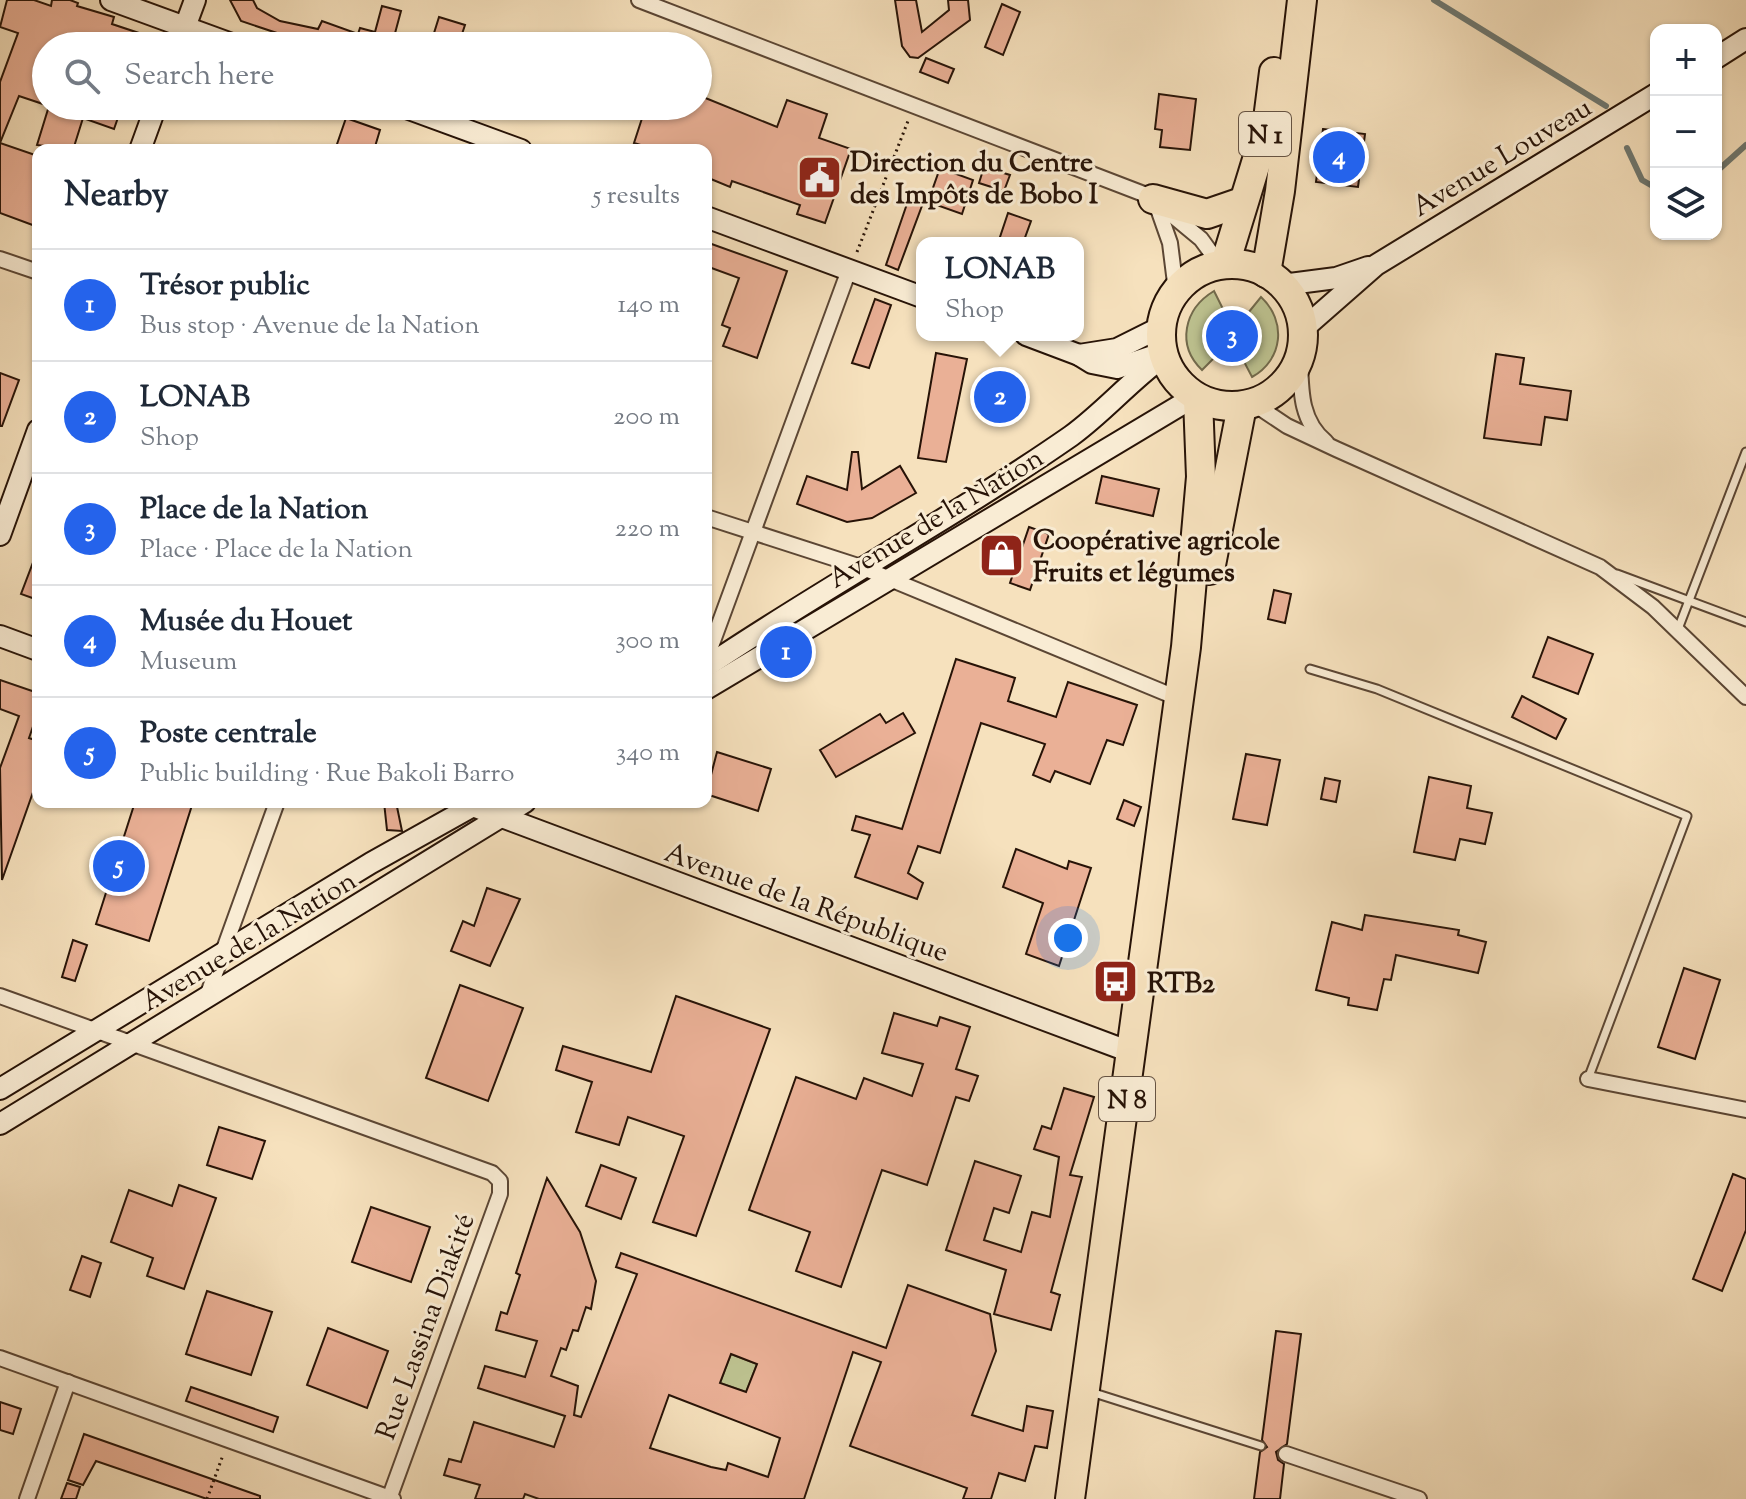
<!DOCTYPE html>
<meta charset="utf-8">
<style>
:root{--surface:#fff;--page:#f2f2f3;--text:#1f2937;--muted:#747a83;--line:#e0e1e3;--accent:#2563eb}
body{margin:0;font-family:"Sorts Mill Goudy",serif;background:var(--page);color:var(--text)}
.controls{position:absolute;right:24px;top:24px;display:grid;overflow:hidden;border-radius:16px;box-shadow:0 2px 6px #0004}
.controls button{width:72px;height:72px;display:grid;place-items:center;padding:0;border:0;border-bottom:2px solid var(--line);background:var(--surface);color:var(--text);font:40px sans-serif}
.you{position:absolute;left:1068px;top:938px;width:28px;height:28px;margin:-20px;border:6px solid #fff;border-radius:50%;background:#1a73e8;box-shadow:0 0 0 12px #1a73e833}
.badge{display:grid;place-items:center;width:52px;height:52px;border-radius:50%;background:var(--accent);color:#fff;font-size:26px;font-weight:700}
.pin{position:absolute;translate:-50% -50%;border:4px solid #fff;box-shadow:0 2px 8px #0006}
.popup{position:absolute;left:916px;top:237px;width:168px;height:104px;box-sizing:border-box;display:grid;place-content:center;border-radius:16px;background:var(--surface);filter:drop-shadow(0 2px 6px #0005);font-size:26px;white-space:nowrap;color:var(--muted)}
.popup b{font-size:30px;color:var(--text)}
.popup::after{content:'';position:absolute;left:50%;top:100%;margin-left:-16px;border:16px solid transparent;border-top-color:var(--surface)}
.list{margin:0;padding:0;list-style:none}
h2{display:flex;justify-content:space-between;align-items:center;height:104px;margin:0;padding:0 32px;font-size:34px}
h2 small{font-size:26px;font-weight:400;color:var(--muted)}
.list li{display:grid;grid-template-columns:52px 1fr auto;gap:24px;align-items:center;box-sizing:border-box;height:112px;padding:0 32px;border-top:2px solid var(--line)}
.list b{display:block;font-size:30px;white-space:nowrap}
.list p{margin:0;font-size:26px;white-space:nowrap;color:var(--muted)}
.list em{font-size:26px;font-style:normal;color:var(--muted)}
.icon{flex:none;width:44px;height:44px;fill:none;stroke:currentColor;stroke-width:2;stroke-linecap:round;stroke-linejoin:round}
.map{position:relative;flex:none;width:1746px;height:1499px;overflow:hidden}
.search{position:absolute;background:var(--surface);box-shadow:0 2px 6px #0004;left:32px;top:32px;width:680px;height:88px;display:flex;align-items:center;gap:20px;box-sizing:border-box;padding:0 28px;border-radius:44px;color:var(--muted);font-size:30px}
.panel{position:absolute;background:var(--surface);box-shadow:0 2px 6px #0004;left:32px;top:144px;width:680px;height:664px;border-radius:16px}
.map>svg:first-child{display:block}
</style>
<div class="map">
<svg width="1746" height="1499" viewBox="0 0 1746 1499">
<rect width="100%" height="100%" fill="#f6e1bd"/>
<filter id="stains"><feTurbulence type="fractalNoise" baseFrequency=".0025" numOctaves="4"/><feColorMatrix values="0 0 0 0 .2 0 0 0 0 .09 0 0 0 0 .02 0 0 0 .5 -.17"/></filter>
<radialGradient id="worn" r=".72"><stop offset=".6" stop-color="#630" stop-opacity="0"/><stop offset="1" stop-color="#630" stop-opacity=".3"/></radialGradient>
<g fill="#bdc290" stroke="#726a4c" stroke-width="2">
<path d="M1214 291 1227 317C1211 326 1210 338 1221 351L1202 370C1176 345 1184 309 1214 291Z"/>
<path d="M1261 297C1287 321 1283 360 1252 377L1239 352 1249 345 1252 334 1244 318Z"/>
<polygon points="731,1354 757,1364 746,1392 720,1383"/>
</g>
<g fill="none" stroke-linecap="round" stroke-linejoin="round">
<g stroke="#6e7871" stroke-width="6">
<polyline points="1434,0 1606,106"/>
<polyline points="1627,148 1642,180 1656,188"/>
<polyline points="1716,172 1746,145"/>
</g>
</g>
<g fill="#eab096" stroke="#271307" stroke-width="2" fill-rule="evenodd">
<polygon points="7,0 34,0 51,6 52,0 70,0 78,3 77,6 114,17 112,24 166,42 165,46 122,46 101,39 98,46 46,46 46,105 19,96 0,143 38,156 38,227 0,213 0,82 18,33 0,27"/>
<polygon points="230,0 253,0 257,8 280,21 318,29 322,21 358,34 360,28 375,32 382,6 401,11 394,37 410,41 410,46 316,46 241,21"/>
<polygon points="895,0 916,0 922,32 949,10 948,0 968,0 970,20 918,58 910,57 902,46"/>
<polygon points="1002,4 1020,12 1003,55 985,47"/>
<polygon points="439,17 465,25 458,46 430,46"/>
<polygon points="926,58 954,69 948,83 920,72"/>
<polygon points="1159,94 1196,99 1190,150 1160,147 1162,130 1155,129"/>
<polygon points="698,95 777,127 787,100 827,114 819,138 851,149 825,223 797,214 800,205 732,181 730,187 706,177 706,150 657,150 634,143 646,106 698,106"/>
<polygon points="49,106 122,106 114,129 83,118 73,150 37,145"/>
<polygon points="346,118 380,130 374,150 335,150"/>
<polygon points="1323,129 1365,134 1358,187 1316,182"/>
<polygon points="984,167 1010,175 1004,191 979,183"/>
<polygon points="940,168 973,180 962,214 928,202"/>
<polygon points="909,198 923,203 898,270 886,265"/>
<polygon points="1008,213 1031,221 1023,243 998,243"/>
<polygon points="706,242 787,271 757,358 723,346 730,328 722,325 739,278 706,266"/>
<polygon points="875,299 891,305 869,368 852,363"/>
<polygon points="936,353 967,359 946,462 918,458"/>
<polygon points="1496,354 1524,358 1520,384 1571,391 1567,420 1545,417 1541,445 1484,438"/>
<polygon points="0,373 19,380 2,426 0,426"/>
<polygon points="852,452 858,452 862,489 900,466 916,493 872,518 847,522 797,504 807,476 847,490"/>
<polygon points="1102,476 1159,489 1153,516 1096,503"/>
<polygon points="1029,527 1049,534 1030,590 1010,583"/>
<polygon points="37,552 38,552 38,600 21,594"/>
<polygon points="1274,590 1291,594 1285,623 1268,619"/>
<polygon points="1548,637 1593,654 1578,694 1533,677"/>
<polygon points="956,659 1015,678 1008,701 1056,717 1068,682 1137,705 1123,745 1107,740 1090,784 1055,771 1050,782 1033,775 1045,744 981,723 940,853 918,846 908,873 923,883 917,899 855,877 870,835 852,830 856,816 902,829"/>
<polygon points="0,680 38,693 38,712 29,738 38,741 38,778 2,880 0,768 19,716 0,709"/>
<polygon points="1522,696 1566,719 1556,739 1512,717"/>
<polygon points="903,713 915,733 836,777 820,750 880,714 886,723"/>
<polygon points="717,752 771,769 758,811 706,794"/>
<polygon points="1246,754 1280,760 1267,825 1233,819"/>
<polygon points="1429,777 1471,786 1467,808 1492,813 1485,844 1460,839 1455,860 1414,852"/>
<polygon points="1325,778 1340,781 1336,802 1321,799"/>
<polygon points="1124,800 1141,807 1134,826 1117,819"/>
<polygon points="135,802 193,802 149,941 96,924"/>
<polygon points="384,802 396,802 402,831 387,830"/>
<polygon points="1016,849 1067,869 1069,861 1091,868 1059,966 1026,954 1043,903 1003,887"/>
<polygon points="487,888 520,899 490,966 451,951 463,921 474,926"/>
<polygon points="1365,915 1459,930 1458,935 1486,942 1478,973 1396,955 1391,980 1384,979 1377,1010 1348,1005 1349,998 1316,990 1332,922 1362,930"/>
<polygon points="73,940 87,945 75,981 62,977"/>
<polygon points="1684,968 1720,980 1695,1059 1658,1047"/>
<polygon points="460,985 523,1008 488,1101 426,1078"/>
<polygon points="676,996 770,1029 696,1236 653,1222 684,1136 628,1117 619,1145 576,1132 592,1082 556,1070 563,1046 651,1072"/>
<polygon points="894,1013 937,1026 940,1017 970,1027 956,1069 978,1076 969,1101 956,1097 927,1185 882,1170 841,1287 796,1271 810,1232 749,1210 796,1077 856,1099 864,1078 912,1096 923,1064 882,1053"/>
<polygon points="1064,1088 1094,1097 1070,1175 1082,1177 1051,1292 1060,1295 1051,1330 994,1314 1006,1270 946,1250 975,1161 1021,1176 1009,1213 994,1208 984,1240 1021,1252 1032,1212 1050,1217 1059,1157 1034,1149 1042,1126 1051,1129"/>
<polygon points="219,1127 265,1141 252,1179 207,1165"/>
<polygon points="601,1165 636,1178 621,1219 586,1206"/>
<polygon points="1733,1174 1746,1179 1746,1230 1722,1291 1693,1279"/>
<path d="M547 1178 580 1232 596 1281 591 1309 586 1307 578 1331 573 1330 566 1350 561 1348 551 1376 578 1386 574 1415 581 1417 637 1274 616 1267 621 1253 886 1348 908 1285 990 1314 996 1351 972 1415 1023 1431 1027 1406 1053 1411 1047 1448 1035 1446 1025 1481 999 1473 991 1499H963L967 1488 850 1446 881 1362 853 1352 804 1499H539L525 1494 523 1499H475L480 1485 444 1475 449 1459 461 1462 474 1422 554 1447 565 1416 478 1388 485 1366 525 1377 537 1341 496 1330 501 1312 507 1314 520 1275 516 1273ZM731 1354 757 1364 746 1392 720 1383ZM669 1395 780 1438 768 1477 728 1463 726 1470 711 1467 650 1448Z"/>
<polygon points="179,1185 216,1198 184,1289 147,1276 153,1258 111,1242 129,1190 172,1206"/>
<polygon points="371,1207 430,1227 411,1282 352,1262"/>
<polygon points="82,1256 101,1263 90,1297 70,1290"/>
<polygon points="207,1291 272,1312 251,1375 186,1354"/>
<polygon points="328,1328 388,1351 367,1408 307,1385"/>
<polygon points="1276,1331 1301,1334 1287,1444 1276,1452 1278,1460 1284,1464 1280,1499 1254,1499 1260,1452 1267,1447 1262,1440"/>
<polygon points="191,1387 278,1417 273,1432 186,1401"/>
<polygon points="0,1402 21,1409 13,1434 0,1430"/>
<polygon points="84,1434 260,1496 260,1499 207,1499 96,1461 83,1485 68,1480"/>
<polygon points="67,1483 80,1487 76,1499 61,1499"/>
</g>
<g fill="none" stroke-linecap="round" stroke-linejoin="round">
<defs>
<g id="lane">
<polyline points="1617,574 1746,622"/>
<polyline points="1678,629 1746,452"/>
<polyline points="1310,669 1377,689 1687,816 1588,1079"/>
<polyline points="1091,1392 1261,1446"/>
</g>
<g id="street">
<polyline points="639,0 1149,196 1201,239 1220,265"/>
<polyline points="1157,206 1170,243 1176,291"/>
<polyline points="0,259 38,272"/>
<path d="M1300 356C1301 387 1299 420 1326 442"/>
<polyline points="1254,404 1287,426 1336,449 1600,567 1653,607 1746,697"/>
<polyline points="706,517 861,567 1180,699"/>
<polyline points="706,660 849,270"/>
<polyline points="0,996 492,1173 500,1181 500,1194 389,1499"/>
<polyline points="206,999 277,802"/>
<polyline points="1588,1079 1746,1110"/>
<polyline points="0,1358 393,1499"/>
<polyline points="1286,1454 1419,1499"/>
<polyline points="27,1499 68,1382"/>
</g>
<g id="secondary">
<polyline points="111,0 237,46"/>
<polyline points="178,46 195,0"/>
<polyline points="1716,58 1746,39"/>
<polyline points="401,106 521,150"/>
<polyline points="140,150 156,106"/>
<polyline points="706,217 922,297"/>
<polyline points="1282,285 1336,278 1368,267"/>
<polyline points="1303,329 1376,265 1656,94"/>
<polyline points="1026,335 1079,355 1092,363 1117,368 1153,356"/>
<polyline points="1079,355 1117,349 1161,327"/>
<polyline points="0,535 38,430"/>
<polyline points="0,636 38,650"/>
<path d="M706 667C826 586 953 518 1071 436 1104 412 1130 381 1163 357"/>
<polyline points="706,689 1194,397"/>
<polyline points="462,802 1133,1053"/>
<polyline points="0,1089 371,863 480,802"/>
<polyline points="0,1124 525,802"/>
</g>
<g id="highway">
<polyline points="1153,199 1207,214 1242,202"/>
<circle cx="1232" cy="335" r="71"/>
<polyline points="1225,264 1267,127 1274,72"/>
<polyline points="1266,273 1280,191 1302,0"/>
<polyline points="1210,570 1242,406"/>
<polyline points="1070,1499 1186,647 1201,477 1198,399"/>
</g>
</defs>
<use href="#lane" stroke="#5b4634" stroke-width="11"/>
<use href="#street" stroke="#5b4634" stroke-width="18"/>
<use href="#secondary" stroke="#271307" stroke-width="24"/>
<use href="#highway" stroke="#271307" stroke-width="32"/>
<g stroke="#271307" stroke-width="3" stroke-dasharray="2 4" stroke-linecap="butt">
<polyline points="857,252 908,121"/>
<polyline points="207,1499 223,1455"/>
</g>
<use href="#lane" stroke="#f9ecd4" stroke-width="7"/>
<use href="#street" stroke="#f9ecd4" stroke-width="14"/>
<use href="#secondary" stroke="#f9ecd4" stroke-width="20"/>
<use href="#highway" stroke="#f6e1bd" stroke-width="28"/>
</g>
<defs>
<symbol id="civic-square" viewBox="-11 -11 22 22"><rect x="-9" y="-9" width="18" height="18" rx="4" fill="#8f2418" stroke="#f9ecd4"/><path d="M-.6-6.5H3V-4.5H.6V-3L4-1V1h2V6H-6V1h2V-1L-.6-3ZM-1.2 2.5V6h2.4V2.5Z" fill="#fff"/></symbol>
<symbol id="shop-square" viewBox="-11 -11 22 22"><rect x="-9" y="-9" width="18" height="18" rx="4" fill="#8f2418" stroke="#f9ecd4"/><path d="M-5-2.5h2.3a2.7 3.5 0 0 1 5.4 0H5L5.5 6h-11ZM-1.5-2.5h3a1.5 2.3 0 0 0-3 0Z" fill="#fff"/></symbol>
<symbol id="bus-square" viewBox="-11 -11 22 22"><rect x="-9" y="-9" width="18" height="18" rx="4" fill="#8f2418" stroke="#f9ecd4"/><path d="M-5-6H5V4H4V6H2V4H-2V6H-4V4H-5ZM-3.5-4V0h7V-4ZM-3.5 1.2v1.5H-2V1.2ZM2 1.2v1.5H3.5V1.2Z" fill="#fff"/></symbol>
</defs>
<g fill-rule="evenodd">
<use href="#civic-square" x="794" y="152" width="51" height="51"/>
<use href="#shop-square" x="976" y="530" width="51" height="51"/>
<use href="#bus-square" x="1090" y="956" width="51" height="51"/>
</g>
<g text-anchor="middle" stroke-width="6" stroke-linejoin="round" paint-order="stroke">
<g fill="#f9ecd4" stroke="#665444" stroke-width="2">
<rect x="1239" y="112" width="52" height="44" rx="6"/>
<rect x="1099" y="1077" width="56" height="44" rx="6"/>
</g>
<g font-size="26" font-weight="bold" fill="#271307">
<text x="1265" y="143">N 1</text>
<text x="1127" y="1108">N 8</text>
</g>
<g font-size="28" fill="#271307" stroke="#f9ecd4">
<text transform="translate(1501 156) rotate(-31)" y="10">Avenue Louveau</text>
<text transform="translate(935 517) rotate(-31)" y="10">Avenue de la Nation</text>
<text transform="translate(807 901) rotate(20)" y="10">Avenue de la République</text>
<text transform="translate(248 940) rotate(-31)" y="10">Avenue de la Nation</text>
<text transform="translate(424 1326) rotate(-70)" y="10">Rue Lassina Diakité</text>
</g>
<g font-size="28" font-weight="bold" fill="#271307" stroke="#f9ecd4" text-anchor="start">
<text x="850" y="171">Direction du Centre<tspan x="850" dy="32">des Impôts de Bobo I</tspan></text>
<text x="1033" y="549">Coopérative agricole<tspan x="1033" dy="32">Fruits et légumes</tspan></text>
<text x="1147" y="992">RTB2</text>
</g>
</g>
<rect width="100%" height="100%" filter="url(#stains)"/>
<rect width="100%" height="100%" fill="url(#worn)"/>
</svg>
<div class="controls">
<button>+</button>
<button>−</button>
<button><svg class="icon" aria-label="layers" viewBox="0 0 24 24"><path d="M12 4l9 5-9 5-9-5zM3 14l9 5 9-5"/></svg></button>
</div>
<div class="you"></div>
<div class="pin badge" style="left:786px;top:652px">1</div>
<div class="pin badge" style="left:1000px;top:397px">2</div>
<div class="popup"><b>LONAB</b>Shop</div>
<div class="pin badge" style="left:1232px;top:336px">3</div>
<div class="pin badge" style="left:1339px;top:157px">4</div>
<div class="pin badge" style="left:119px;top:866px">5</div>
<div class="search"><svg class="icon" aria-label="search" viewBox="0 0 24 24"><circle cx="10" cy="10" r="6"/><path d="M15 15l6 6"/></svg>Search here</div>
<section class="panel">
<h2>Nearby<small>5 results</small></h2>
<ul class="list">
<li><span class="badge">1</span><div><b>Trésor public</b><p>Bus stop · Avenue de la Nation</p></div><em>140 m</em></li>
<li><span class="badge">2</span><div><b>LONAB</b><p>Shop</p></div><em>200 m</em></li>
<li><span class="badge">3</span><div><b>Place de la Nation</b><p>Place · Place de la Nation</p></div><em>220 m</em></li>
<li><span class="badge">4</span><div><b>Musée du Houet</b><p>Museum</p></div><em>300 m</em></li>
<li><span class="badge">5</span><div><b>Poste centrale</b><p>Public building · Rue Bakoli Barro</p></div><em>340 m</em></li>
</ul>
</section>
</div>
